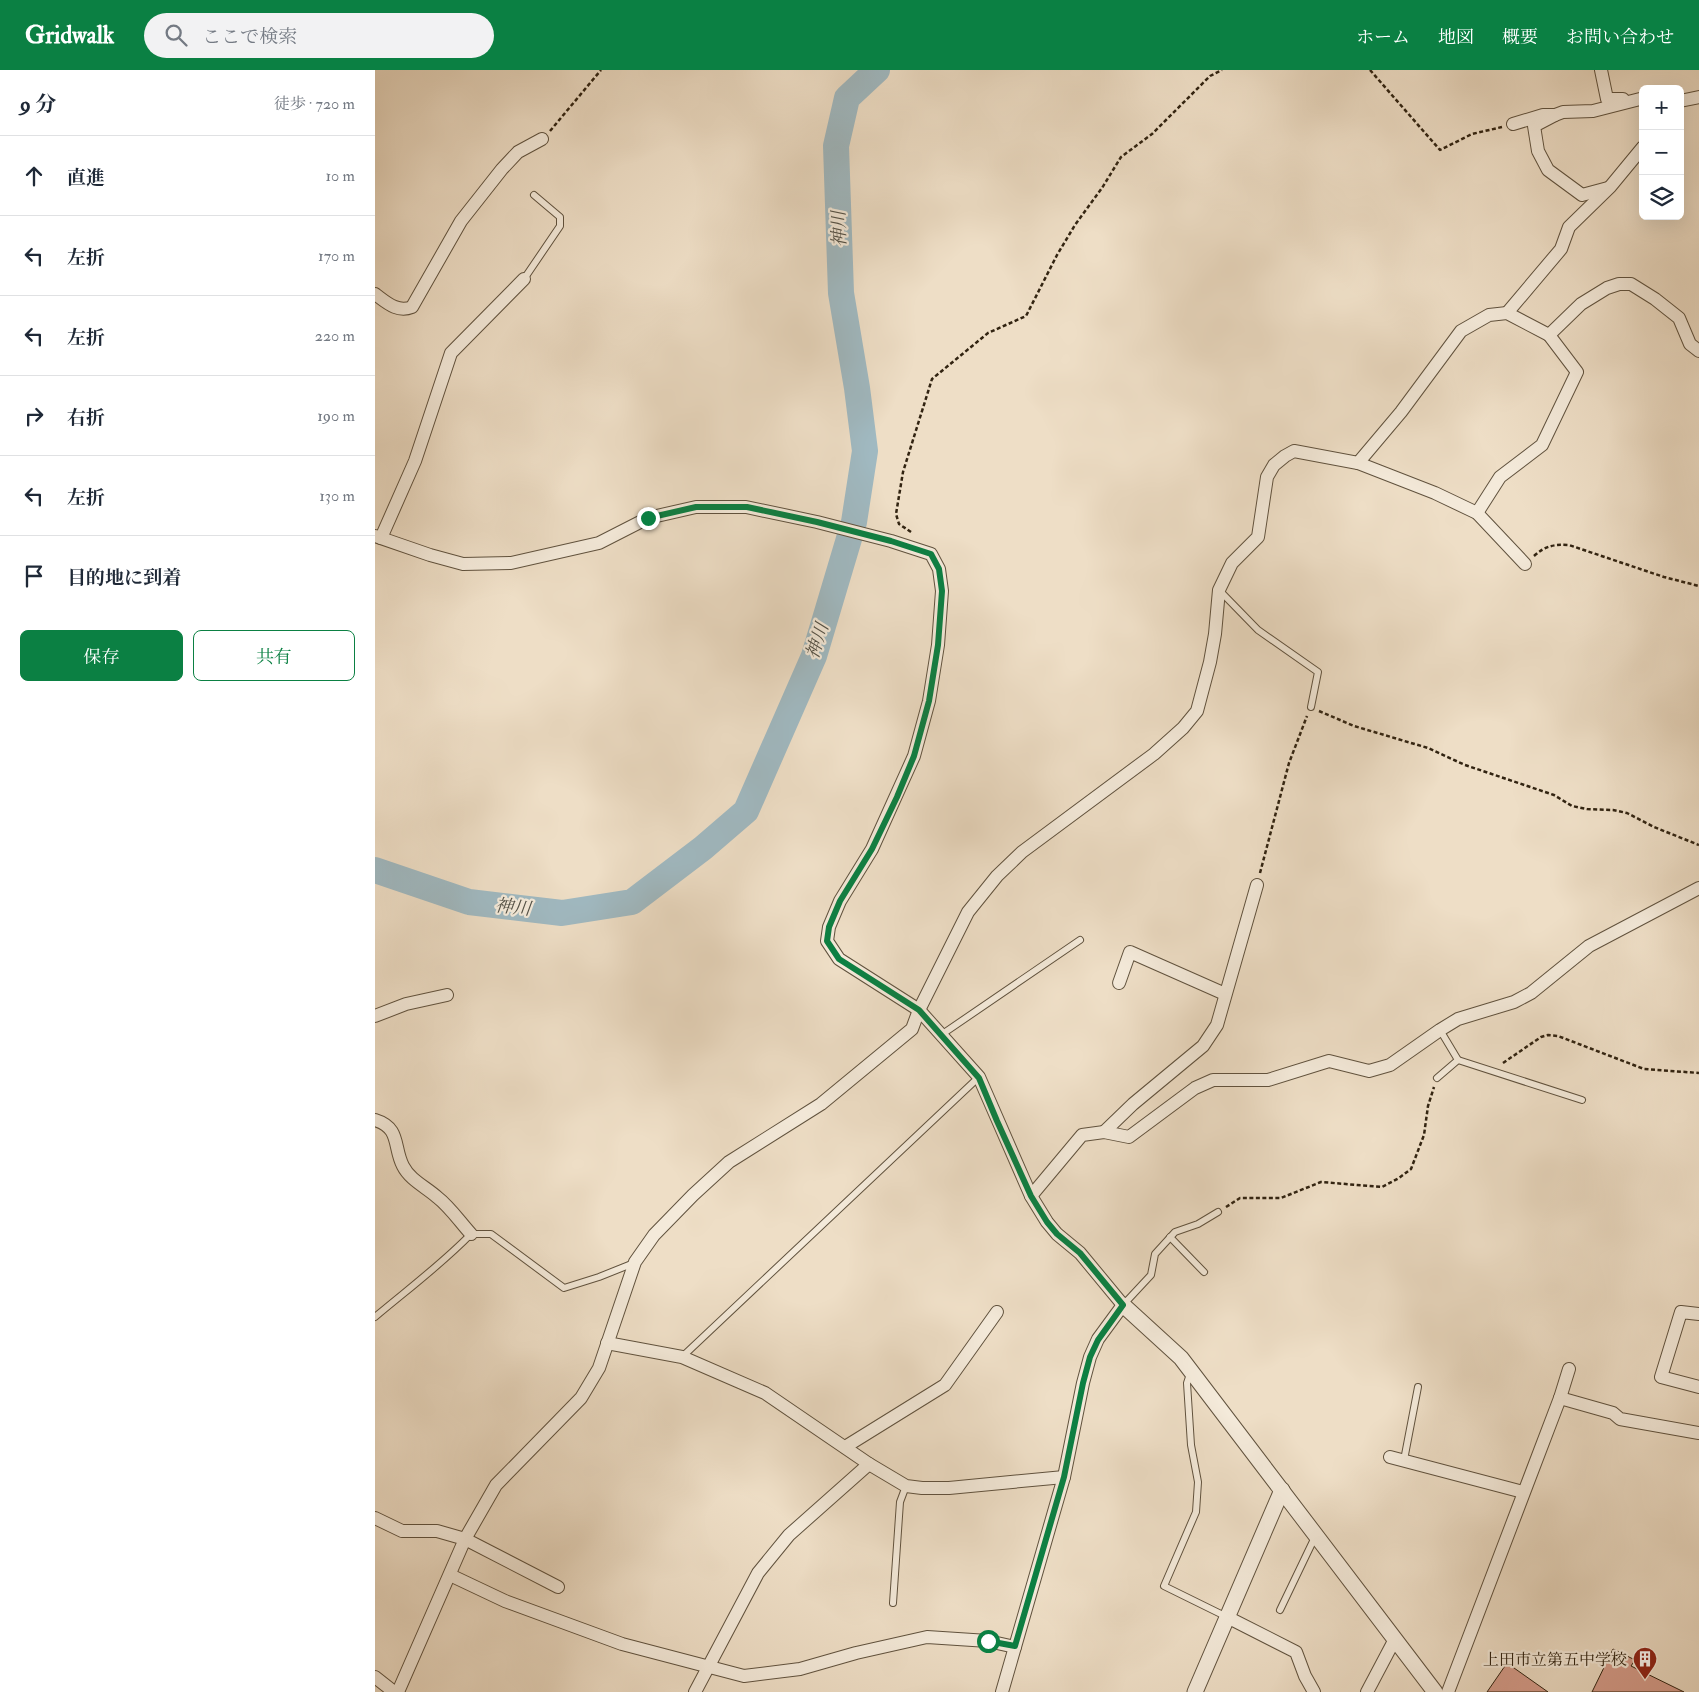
<!DOCTYPE html>
<html lang="ja">
<meta charset="utf-8">
<style>
:root{--surface:#fff;--page:#f2f2f3;--text:#1f2937;--muted:#747a83;--line:#e0e1e3;--accent:#0b8043}
body{margin:0;font-family:"IM FELL Double Pica","Noto Serif JP",serif;background:var(--page);color:var(--text)}
.controls{position:absolute;right:15px;top:15px;display:grid;overflow:hidden;border-radius:8px;box-shadow:0 5px 20px #0002}
.controls button{width:45px;height:45px;display:grid;place-items:center;padding:0;border:0;border-bottom:1px solid var(--line);background:var(--surface);color:var(--text);font:25px sans-serif}
.stop{position:absolute;width:15px;height:15px;margin:-11px;border:4px solid #0b8043;border-radius:50%;background:#fff}
.stop.end{background:#0b8043;border-color:#fff;box-shadow:0 1px 5px #0008}
.list{margin:0;padding:0;list-style:none}
h2{display:flex;justify-content:space-between;align-items:center;height:65px;margin:0;padding:0 20px;font-size:21px}
h2 small{font-size:16px;font-weight:400;color:var(--muted)}
.list li{display:grid;grid-template-columns:32px 1fr auto;gap:15px;align-items:center;box-sizing:border-box;height:80px;padding:0 20px;border-top:1px solid var(--line)}
.list b{display:block;font-size:19px;white-space:nowrap}
.list em{font-size:16px;font-style:normal;color:var(--muted)}
.actions{display:flex;gap:10px;padding:15px 20px}
.actions a{flex:1;padding:11px 0;border:1px solid var(--accent);border-radius:8px;text-align:center;font-size:18px;color:var(--accent)}
.actions .main{background:var(--accent);color:#fff}
.icon{flex:none;width:28px;height:28px;fill:none;stroke:currentColor;stroke-width:2;stroke-linecap:round;stroke-linejoin:round}
.map{position:relative;flex:none;width:1324px;height:1622px;overflow:hidden}
header{display:flex;align-items:center;gap:30px;box-sizing:border-box;height:70px;padding:0 25px;background:var(--accent);color:#fff}
header strong{font-size:24px}
nav{display:flex;gap:28px;margin-inline-start:auto;font-size:18px}
.search{width:350px;height:45px;background:var(--page);display:flex;align-items:center;gap:12px;box-sizing:border-box;padding:0 18px;border-radius:28px;color:var(--muted);font-size:19px}
main{display:flex}
aside{flex:1;background:var(--surface)}
.map>svg:first-child{display:block}
</style>
<header>
<strong>Gridwalk</strong>
<div class="search"><svg class="icon" aria-label="search" viewBox="0 0 24 24"><circle cx="10" cy="10" r="6"/><path d="M15 15l6 6"/></svg>ここで検索</div>
<nav><a>ホーム</a><a>地図</a><a>概要</a><a>お問い合わせ</a></nav>
</header>
<main>
<aside>
<h2>9 分<small>徒歩 · 720 m</small></h2>
<ul class="list">
<li><svg class="icon" aria-label="ahead" viewBox="0 0 24 24"><path d="M12 20V5M6 11l6-6 6 6"/></svg><div><b>直進</b></div><em>10 m</em></li>
<li><svg class="icon" aria-label="left" viewBox="0 0 24 24"><path d="M17 20v-9H6M10 6l-5 5 5 5"/></svg><div><b>左折</b></div><em>170 m</em></li>
<li><svg class="icon" aria-label="left" viewBox="0 0 24 24"><path d="M17 20v-9H6M10 6l-5 5 5 5"/></svg><div><b>左折</b></div><em>220 m</em></li>
<li><svg class="icon" aria-label="right" viewBox="0 0 24 24"><path d="M7 20v-9h11M14 6l5 5-5 5"/></svg><div><b>右折</b></div><em>190 m</em></li>
<li><svg class="icon" aria-label="left" viewBox="0 0 24 24"><path d="M17 20v-9H6M10 6l-5 5 5 5"/></svg><div><b>左折</b></div><em>130 m</em></li>
<li><svg class="icon" aria-label="arrive" viewBox="0 0 24 24"><path d="M6 21V4h12l-3 4 3 4H6"/></svg><div><b>目的地に到着</b></div></li>
</ul>
<div class="actions"><a class="main">保存</a><a>共有</a></div>
</aside>
<div class="map">
<svg width="1324" height="1622" viewBox="0 0 1324 1622">
<rect width="100%" height="100%" fill="#eedec6"/>
<filter id="stains"><feTurbulence type="fractalNoise" baseFrequency=".004" numOctaves="4"/><feColorMatrix values="0 0 0 0 .2 0 0 0 0 .09 0 0 0 0 .02 0 0 0 .5 -.17"/></filter>
<radialGradient id="worn" r=".72"><stop offset=".6" stop-color="#630" stop-opacity="0"/><stop offset="1" stop-color="#630" stop-opacity=".3"/></radialGradient>
<g fill="none" stroke-linecap="round" stroke-linejoin="round">
<polyline stroke="#a0b9c1" stroke-width="26" points="0,800 94,832 187,843 257,832 328,778 371,741 439,586 479,452 490,381 482,318 466,223 461,76 472,28 502,0"/>
</g>
<g fill="#d69d8c" stroke="#312311">
<polygon points="1238,1579 1260,1590 1256,1596 1309,1622 1217,1622"/>
<polygon points="1132,1593 1173,1622 1112,1622"/>
</g>
<g fill="none" stroke-linecap="round" stroke-linejoin="round">
<defs>
<g id="service">
<polyline points="149,209 185,156 185,147 159,125"/>
<polyline points="845,521 883,560 943,602 936,637"/>
<polyline points="566,965 705,870"/>
<polyline points="1083,990 1207,1030"/>
<polyline points="1062,1008 1083,990 1065,960"/>
<polyline points="795,1167 829,1202"/>
<polyline points="749,1234 776,1205 780,1184 800,1162 823,1154 843,1142"/>
<path d="M0 1247C32 1220 67 1194 96 1164H116L189 1218 224 1207 259 1193"/>
<polyline points="307,1287 604,1007"/>
<polyline points="815,1304 812,1313 816,1375 823,1412 821,1442 789,1516 852,1547"/>
<polyline points="1029,1390 1043,1317"/>
<polyline points="518,1533 525,1432 531,1416"/>
<polyline points="905,1540 940,1467"/>
</g>
<g id="minor">
<polyline points="1226,0 1232,29 1248,29"/>
<polyline points="1305,31 1324,27"/>
<polyline points="1180,45 1159,56 1163,81 1173,100 1207,125 1233,118"/>
<polyline points="1138,54 1168,45 1180,45 1188,42 1218,41 1265,29"/>
<path d="M0 224C11 232 22 243 37 237L86 151 127 99 143 82 167 69"/>
<polyline points="1132,243 1186,179 1194,157 1235,117 1268,77"/>
<polyline points="983,393 1060,423 1102,443 1150,494"/>
<polyline points="1102,443 1125,407 1167,375 1202,302 1174,265"/>
<polyline points="0,466 55,485 88,494 136,493 224,473 273,448 321,437 371,437 442,452 516,471 556,484 564,499 567,521 563,575 554,631 539,686 497,779 465,831 454,857 452,871 464,889 544,940 604,1007 656,1126 672,1152 682,1164 705,1183 748,1235 723,1269 715,1287 708,1313 689,1407 627,1622"/>
<polyline points="6,468 40,391 76,283 149,209"/>
<polyline points="744,913 755,882 850,924"/>
<polyline points="0,946 31,934 72,925"/>
<path d="M0 1050C26 1058 18 1077 28 1096 35 1110 51 1117 62 1127 75 1137 85 1152 96 1164"/>
<polyline points="729,1062 758,1034 828,976 842,955 882,815"/>
<polyline points="656,1126 707,1065 729,1062 754,1067 820,1018 838,1010 893,1010 954,991 994,1001 1015,995 1065,960 1083,949 1139,932 1156,923 1214,876 1324,818"/>
<polyline points="1324,1244 1306,1242 1286,1307 1324,1317"/>
<polyline points="232,1273 307,1287 390,1323 494,1394 531,1416 547,1418 574,1418 689,1407"/>
<polyline points="1185,1328 1238,1343 1245,1349 1324,1363"/>
<polyline points="470,1377 570,1315 622,1242"/>
<polyline points="1015,1387 1148,1422"/>
<polyline points="0,1448 27,1461 62,1461 90,1469 183,1517"/>
<polyline points="75,1505 130,1531 247,1574 369,1606 425,1599 481,1583 552,1567 613,1571 640,1577"/>
<polyline points="852,1547 921,1582 930,1606 939,1622"/>
<polyline points="0,1607 19,1622"/>
<polyline points="23,1622 90,1469 121,1415 206,1328 224,1298 260,1192 279,1165 318,1125 354,1092 446,1034 537,959 544,940 593,842 622,806 647,782 779,684 808,658 822,641 835,592 840,564 844,520 857,493 883,467 892,407 899,395 910,386 919,381 983,393 1026,342 1086,261 1114,245 1132,243 1174,265 1206,234 1232,218 1244,214 1256,214 1280,229 1304,248 1315,274 1324,281"/>
<polyline points="320,1622 383,1503 414,1465 494,1394"/>
<polyline points="992,1622 1020,1569"/>
<polyline points="1073,1622 1185,1328 1194,1299"/>
</g>
<g id="tertiary">
<polyline points="748,1235 806,1288 1060,1622"/>
<polyline points="820,1622 907,1420"/>
</g>
</defs>
<use href="#service" stroke="#60523e" stroke-width="8"/>
<use href="#minor" stroke="#60523e" stroke-width="14"/>
<use href="#tertiary" stroke="#60523e" stroke-width="17"/>
<g stroke="#312311" stroke-width="2.5" stroke-dasharray="4 2.5" stroke-linecap="butt">
<polyline points="995,0 1065,80 1097,64 1127,57"/>
<polyline points="175,61 226,0"/>
<polyline points="536,462 524,454 521,444 528,402 557,309 613,263 651,246 682,185 700,155 727,118 746,87 777,64 835,6 847,0"/>
<path d="M1159 486C1170 476 1179 474 1194 475L1289 507 1324 516"/>
<polyline points="944,641 979,656 1053,678 1090,695 1179,725 1197,736 1212,739 1238,740 1252,743 1279,757 1324,775"/>
<polyline points="885,803 914,693 932,646"/>
<polyline points="1128,993 1166,967 1173,965 1183,966 1269,999 1324,1003"/>
<polyline points="851,1137 865,1128 906,1128 946,1112 1007,1117 1024,1108 1036,1099 1049,1065 1053,1036 1059,1017"/>
</g>
<use href="#service" stroke="#f4eada" stroke-width="6"/>
<use href="#minor" stroke="#f4eada" stroke-width="12"/>
<use href="#tertiary" stroke="#f4eada" stroke-width="15"/>
</g>
<g fill="none" stroke-linecap="round" stroke-linejoin="round">
<polyline stroke="#0b8043" stroke-width="6" points="273,448 321,437 372,437 442,452 516,471 556,484 564,499 567,521 563,575 554,631 539,686 522,727 497,779 465,831 454,857 452,871 464,889 544,940 604,1008 622,1051 656,1126 672,1152 682,1164 705,1183 748,1235 723,1270 715,1287 708,1313 689,1407 640,1576 613,1571"/>
</g>
<defs>
<symbol id="building-pin" viewBox="-11 -11 22 30"><path d="M0 17L-7.5 6A9.5 9.5 0 1 1 7.5 6Z" fill="#8f2418" stroke="#f4eada"/><path d="M-4-6H4V6H1V3H-1V6H-4ZM-2.5-4.3h1.7v1.8h-1.7ZM.8-4.3h1.7v1.8H.8ZM-2.5-1h1.7V.8h-1.7ZM.8-1h1.7V.8H.8Z" fill="#fff"/></symbol>
</defs>
<g fill-rule="evenodd">
<use href="#building-pin" x="1256" y="1575" width="28" height="38"/>
</g>
<g text-anchor="middle" stroke-width="4.5" stroke-linejoin="round" paint-order="stroke">
<g font-size="16" fill="#312311" stroke="#f4eada" text-anchor="end">
<text x="1252" y="1595">上田市立第五中学校</text>
</g>
<g font-size="18" font-style="italic" fill="#525046" stroke="#f4eada">
<text transform="translate(464 159) rotate(-92)" y="6">神川</text>
<text transform="translate(442 571) rotate(-72)" y="6">神川</text>
<text transform="translate(138 837) rotate(6)" y="6">神川</text>
</g>
</g>
<rect width="100%" height="100%" filter="url(#stains)"/>
<rect width="100%" height="100%" fill="url(#worn)"/>
</svg>
<div class="controls">
<button>+</button>
<button>−</button>
<button><svg class="icon" aria-label="layers" viewBox="0 0 24 24"><path d="M12 4l9 5-9 5-9-5zM3 14l9 5 9-5"/></svg></button>
</div>
<div class="stop" style="left:613px;top:1571px"></div>
<div class="stop end" style="left:273px;top:448px"></div>
</div>
</main>
